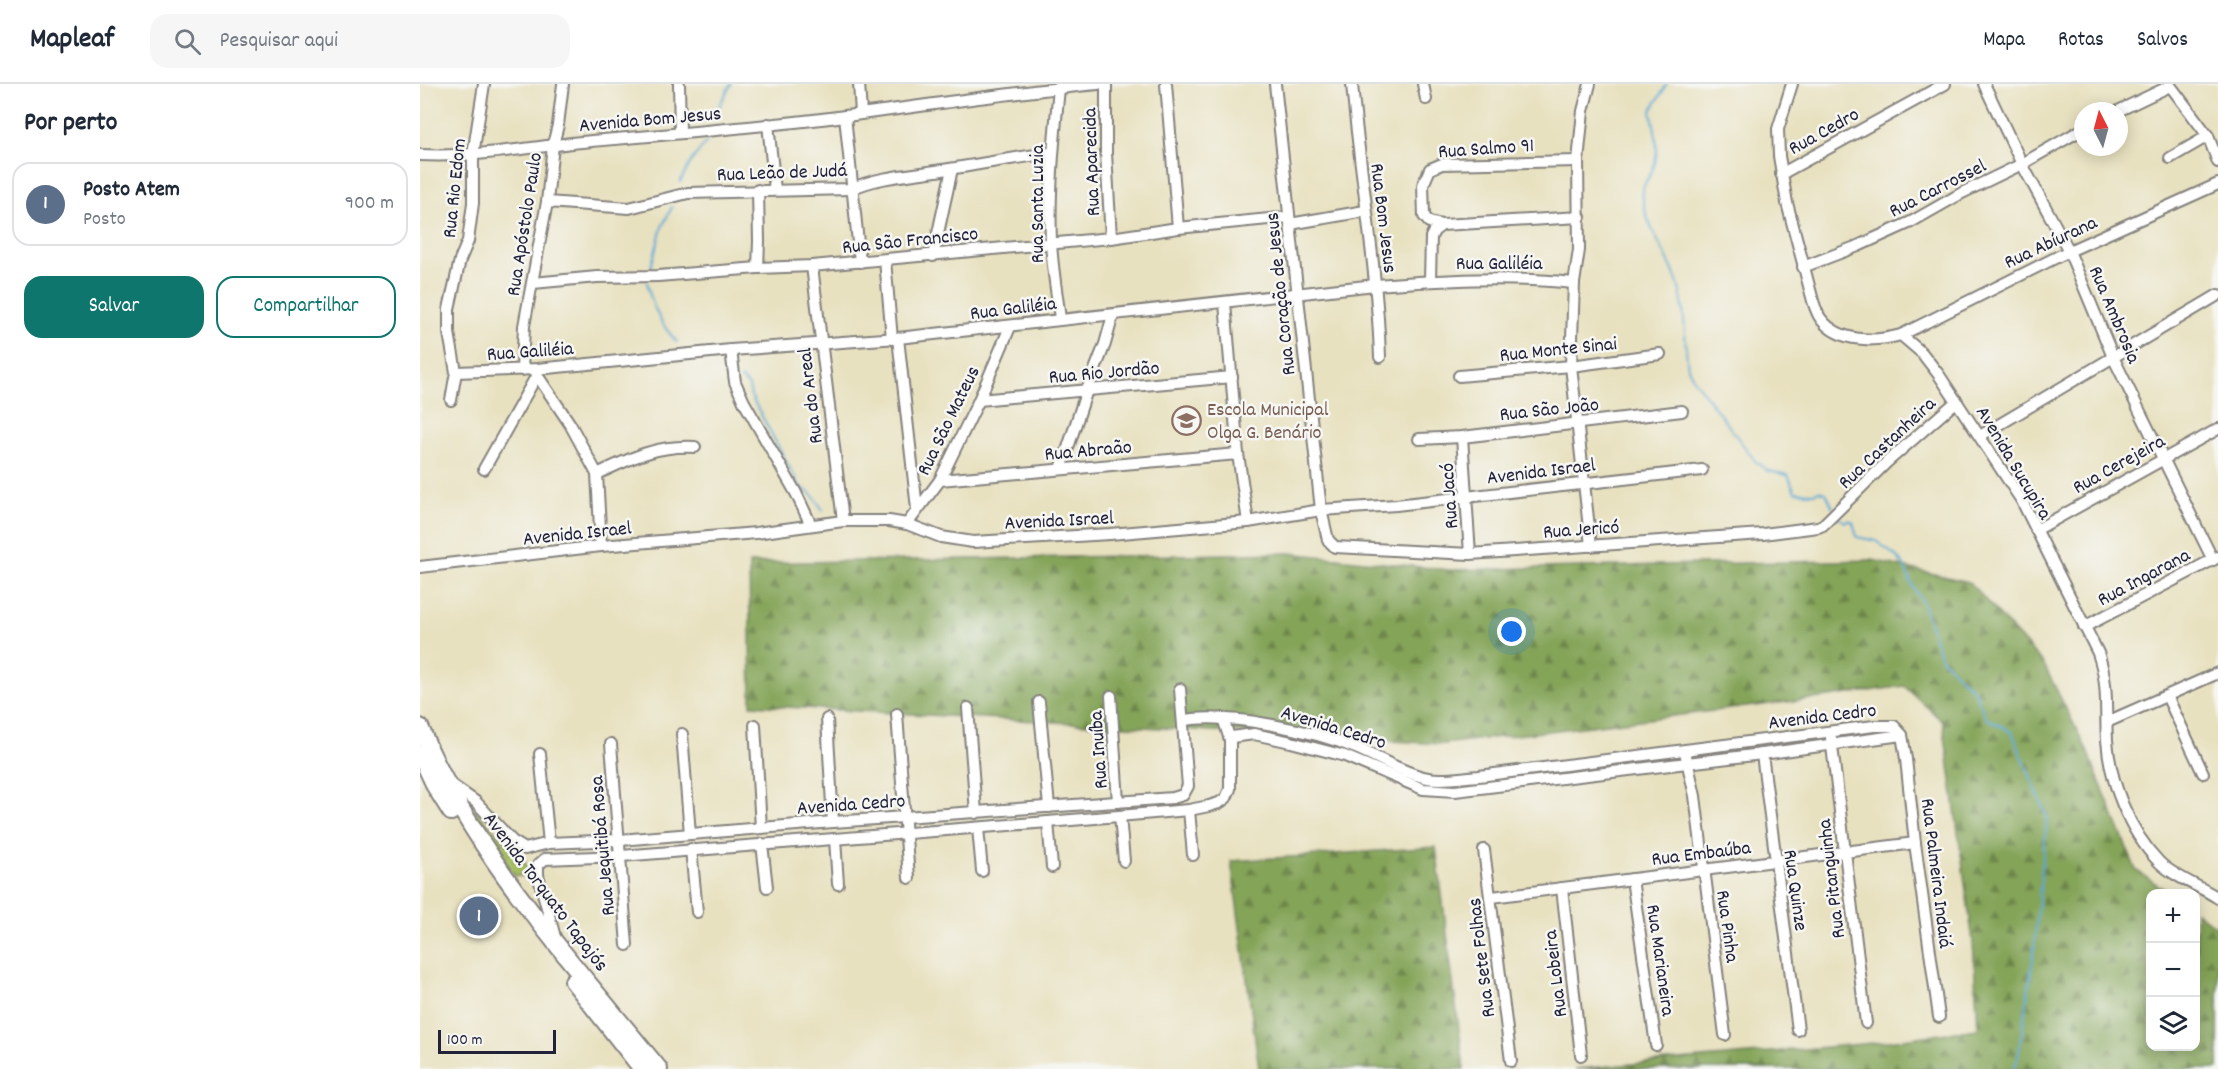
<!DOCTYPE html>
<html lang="pt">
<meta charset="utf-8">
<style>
:root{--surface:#fff;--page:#f6f6f7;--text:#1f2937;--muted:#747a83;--line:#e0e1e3;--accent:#0f766e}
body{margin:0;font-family:Dekko,sans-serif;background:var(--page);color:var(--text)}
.controls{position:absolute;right:18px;bottom:18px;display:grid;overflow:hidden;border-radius:12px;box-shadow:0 3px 15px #0003}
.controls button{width:54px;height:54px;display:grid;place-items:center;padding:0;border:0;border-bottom:2px solid var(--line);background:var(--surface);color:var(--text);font:30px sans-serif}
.compass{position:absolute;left:1654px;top:18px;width:54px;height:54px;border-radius:50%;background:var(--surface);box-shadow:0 3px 15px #0003;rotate:354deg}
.scale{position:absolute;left:18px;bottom:15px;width:118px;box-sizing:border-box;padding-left:6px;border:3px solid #22223b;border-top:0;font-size:16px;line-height:21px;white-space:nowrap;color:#22223b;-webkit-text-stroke:4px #f6f6f2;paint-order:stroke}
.you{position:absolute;left:1092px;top:548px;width:21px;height:21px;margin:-15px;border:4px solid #fff;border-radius:50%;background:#1a73e8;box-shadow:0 0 0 9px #1a73e833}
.badge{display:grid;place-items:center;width:39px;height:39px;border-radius:50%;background:var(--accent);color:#fff;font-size:20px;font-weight:700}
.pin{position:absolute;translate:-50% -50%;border:3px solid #fff;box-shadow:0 2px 6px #0006}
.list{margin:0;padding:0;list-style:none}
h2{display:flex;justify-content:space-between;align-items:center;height:78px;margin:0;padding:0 24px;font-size:26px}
h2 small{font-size:20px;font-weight:400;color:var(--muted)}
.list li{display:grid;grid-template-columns:39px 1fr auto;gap:18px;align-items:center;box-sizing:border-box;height:84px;margin:0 12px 12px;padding:0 12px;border:2px solid var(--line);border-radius:18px}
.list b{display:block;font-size:22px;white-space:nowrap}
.list p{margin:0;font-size:20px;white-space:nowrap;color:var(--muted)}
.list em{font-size:20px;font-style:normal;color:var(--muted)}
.actions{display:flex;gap:12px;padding:18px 24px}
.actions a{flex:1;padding:14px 0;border:2px solid var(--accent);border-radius:18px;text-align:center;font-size:21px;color:var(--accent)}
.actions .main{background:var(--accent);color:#fff}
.icon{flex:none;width:33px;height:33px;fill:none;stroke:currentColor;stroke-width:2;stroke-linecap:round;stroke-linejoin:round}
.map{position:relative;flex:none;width:1798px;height:985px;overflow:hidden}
header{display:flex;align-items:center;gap:36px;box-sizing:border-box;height:84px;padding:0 30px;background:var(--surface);border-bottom:2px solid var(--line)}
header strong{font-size:28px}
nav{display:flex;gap:33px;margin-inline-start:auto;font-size:21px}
.search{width:420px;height:54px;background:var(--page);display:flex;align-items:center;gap:15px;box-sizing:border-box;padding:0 21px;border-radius:18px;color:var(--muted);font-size:22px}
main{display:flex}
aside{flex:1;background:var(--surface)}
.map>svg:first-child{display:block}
</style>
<header>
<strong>Mapleaf</strong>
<div class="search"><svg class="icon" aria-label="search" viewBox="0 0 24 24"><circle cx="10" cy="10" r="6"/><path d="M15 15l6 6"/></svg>Pesquisar aqui</div>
<nav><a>Mapa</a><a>Rotas</a><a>Salvos</a></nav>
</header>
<main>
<aside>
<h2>Por perto<small></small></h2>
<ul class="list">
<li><span class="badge" style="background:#5c6f8a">1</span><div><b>Posto Atem</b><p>Posto</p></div><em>900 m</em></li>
</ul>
<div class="actions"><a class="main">Salvar</a><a>Compartilhar</a></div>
</aside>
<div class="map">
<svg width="1798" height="985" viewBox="0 0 1798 985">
<defs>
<pattern id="grass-dots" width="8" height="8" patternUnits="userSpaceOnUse" patternTransform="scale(1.5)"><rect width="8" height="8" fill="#a6bd62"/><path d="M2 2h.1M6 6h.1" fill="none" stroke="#879952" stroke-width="1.8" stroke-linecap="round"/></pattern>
<pattern id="forest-firs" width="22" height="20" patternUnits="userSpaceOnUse" patternTransform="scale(1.5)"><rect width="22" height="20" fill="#84a458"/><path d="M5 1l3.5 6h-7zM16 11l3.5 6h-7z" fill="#6c854a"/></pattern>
</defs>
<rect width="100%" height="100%" fill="#f6f6f2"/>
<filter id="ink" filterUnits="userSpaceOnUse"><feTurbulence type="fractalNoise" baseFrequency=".0167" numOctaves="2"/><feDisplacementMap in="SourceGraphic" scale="12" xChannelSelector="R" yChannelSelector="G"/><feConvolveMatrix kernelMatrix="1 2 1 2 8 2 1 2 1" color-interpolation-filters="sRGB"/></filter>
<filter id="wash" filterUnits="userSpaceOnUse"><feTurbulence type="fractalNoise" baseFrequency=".008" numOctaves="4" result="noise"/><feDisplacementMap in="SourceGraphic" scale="24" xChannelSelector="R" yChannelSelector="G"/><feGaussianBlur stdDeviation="1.35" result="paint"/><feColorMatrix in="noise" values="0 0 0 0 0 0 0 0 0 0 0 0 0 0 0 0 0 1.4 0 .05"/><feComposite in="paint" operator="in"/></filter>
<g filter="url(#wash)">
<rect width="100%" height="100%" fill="#e8e1c0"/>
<polygon fill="url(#grass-dots)" stroke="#64704e" stroke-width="1.5" points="52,726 55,726 104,777 113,792 96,792 91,787"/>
<g fill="url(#forest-firs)" stroke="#53634a" stroke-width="1.5">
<polygon points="869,469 1030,486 1452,476 1549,498 1623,579 1666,664 1716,786 1750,809 1730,810 1730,962 1776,962 1776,828 1798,844 1798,985 1155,985 1453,959 1558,945 1553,858 1523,638 1484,602 1408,613 1023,660 331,621 329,479"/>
<polygon points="1016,763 1044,985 839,985 811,777"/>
</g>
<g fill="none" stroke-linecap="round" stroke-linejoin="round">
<g stroke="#59a8d3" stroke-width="2">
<path d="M1247 0 1231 27C1235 44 1240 65 1234 82 1229 97 1221 97 1223 116 1227 146 1248 169 1257 197 1266 224 1264 256 1268 284L1274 296 1336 378 1348 387 1368 391 1375 408 1394 409 1399 407 1406 409 1413 424"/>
<polyline points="294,32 311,0"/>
<polyline points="260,98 272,76 287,57"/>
<polyline points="231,183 242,143 252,123"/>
<path d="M227 198C231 221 241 241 257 258"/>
<polyline points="320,294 329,302 331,312 379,401 393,412 403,426"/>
<polyline points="1417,432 1425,438 1428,436 1433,438 1437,453 1456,457 1476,472 1483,480 1494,505 1502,517 1521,574 1555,608 1566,634 1592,648 1627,733 1613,875 1598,974 1594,985"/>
</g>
</g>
</g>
<g filter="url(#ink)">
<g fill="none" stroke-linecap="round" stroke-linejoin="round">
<defs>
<g id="minor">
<polyline points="259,0 260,49"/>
<polyline points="439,0 441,29"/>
<polyline points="686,0 686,69 691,154"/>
<polyline points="746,0 758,144"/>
<polyline points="855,0 901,426 908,456 915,463 1050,470 1343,450 1398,443 1403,441 1467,378 1537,317"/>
<path d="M932 0C940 91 957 181 960 273"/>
<polyline points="1003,0 1006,15"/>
<polyline points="1170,0 1163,27 1158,77 1159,166 1154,199 1151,282 1171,462"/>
<path d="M1372 0 1358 45 1359 72 1367 119 1393 217C1395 223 1397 230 1401 235 1419 259 1455 258 1481 251L1649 167 1798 100"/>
<polyline points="1564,0 1602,80 1649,167 1693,273 1793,476"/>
<polyline points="1749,0 1788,52 1798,78"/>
<path d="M639 4C634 55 629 106 631 157 632 183 637 210 640 235"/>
<polyline points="1698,27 1750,2"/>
<polyline points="425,32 440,178"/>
<polyline points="348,40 355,106"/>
<path d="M0 71C58 74 115 62 172 57 256 50 341 43 425 32 510 21 593 8 678 0"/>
<polyline points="1750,74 1788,52"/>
<polyline points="1361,90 1525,0"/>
<path d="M127 118 209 124 268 109 431 105C459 92 493 91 522 86 559 81 595 73 632 69"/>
<polyline points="870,140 945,127"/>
<polyline points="1022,141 1009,138 1004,132 1003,101 1010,85 1022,80 1158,77"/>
<polyline points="513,172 532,85"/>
<polyline points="465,176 472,255"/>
<polyline points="392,182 423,437"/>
<polyline points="1383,183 1438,162 1491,138 1542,109 1602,80 1663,45"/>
<polyline points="338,184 339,157 338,106"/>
<polyline points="1010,196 1011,153 1014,147 1022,141 1160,133"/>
<polyline points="113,199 177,193 238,192 338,184 392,182 691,154 758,144 869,133"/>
<polyline points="805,219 818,370 828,438"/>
<path d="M1481 251 1502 269 1519 291 1602 417 1678 569C1689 601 1685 624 1687 656 1690 698 1709 747 1739 778 1754 793 1780 802 1798 814"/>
<polyline points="478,254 497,425"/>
<polyline points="311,266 315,298 324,318 376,409 391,441"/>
<polyline points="117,285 117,291 150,340 177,390 181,462"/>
<polyline points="102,286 104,242 127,118 133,61 138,41 143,0"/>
<path d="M36 288 117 285 311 266 478 254 955 201C1022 196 1088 192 1154 199"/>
<polyline points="1039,292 1151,282 1240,270"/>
<polyline points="31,316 36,288 29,249 29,225 40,176 48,157 53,119 53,71 64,0"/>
<polyline points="559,316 812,293"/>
<polyline points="1560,352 1798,211"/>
<polyline points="1042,353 1050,470"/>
<polyline points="999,355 1042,353 1262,327"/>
<polyline points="64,385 117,291"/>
<polyline points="641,385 667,306 685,260 693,231"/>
<path d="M177 390C211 374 236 361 275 363"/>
<polyline points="520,396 818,370"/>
<polyline points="487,440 520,396 559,316 590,243"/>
<polyline points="1616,446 1798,345"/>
<polyline points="0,483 181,462 336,449 423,437 469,437 487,440 521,453 553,458 690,450 828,438 901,426 976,421 1282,386"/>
<polyline points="1664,543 1798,473"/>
<polyline points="691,612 698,718"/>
<polyline points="1747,612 1783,689"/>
<polyline points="619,618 629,723"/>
<polyline points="548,624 556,729"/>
<polyline points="477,630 489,794"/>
<polyline points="407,635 413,738"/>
<path d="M764 636C811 629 891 646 936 664 958 673 985 690 1008 694 1024 697 1043 693 1059 692L1454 642H1474L1482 651 1486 675 1495 759 1519 933"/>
<polyline points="1687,638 1798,589"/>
<polyline points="335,641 341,744"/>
<polyline points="262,650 270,750"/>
<polyline points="1411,654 1446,939"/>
<polyline points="810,656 812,653 834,650 871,658 925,672 1003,705 1035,707 1342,670 1482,651"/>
<polyline points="191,660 207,861"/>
<polyline points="120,670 129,759"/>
<polyline points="1342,670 1378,946"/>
<polyline points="1266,672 1275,712 1305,951"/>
<polyline points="29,699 56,718 92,757 105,765 129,759 200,756 413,738 753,714 763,711 768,702 760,605"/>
<polyline points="769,726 773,771"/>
<polyline points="700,732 704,777"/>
<polyline points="628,738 632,783"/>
<polyline points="558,744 562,787"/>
<polyline points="415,755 418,800"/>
<polyline points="342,760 347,803"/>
<polyline points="271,765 277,828"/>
<polyline points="1064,766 1091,977"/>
<polyline points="1212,795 1236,961"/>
<polyline points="1142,804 1161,971"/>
<polyline points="1072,813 1495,759"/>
<polyline points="135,853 118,791 118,781 125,775 201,772 628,738 769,726 789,722 799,719 806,714 810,705 810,656 803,634"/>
</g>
<g id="highway">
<path d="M0 643C51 769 154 880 239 985"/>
<polyline points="0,670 16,704 31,728"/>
<polyline points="153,897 222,985"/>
</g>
</defs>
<use href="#minor" stroke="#85827e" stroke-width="14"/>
<use href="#highway" stroke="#85827e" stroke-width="20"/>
<use href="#minor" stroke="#fff" stroke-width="10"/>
<use href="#highway" stroke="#fff" stroke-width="16"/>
</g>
</g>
<defs>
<symbol id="school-ring" viewBox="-11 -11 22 22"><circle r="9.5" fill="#f6f6f2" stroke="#8d6e63" stroke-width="1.5"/><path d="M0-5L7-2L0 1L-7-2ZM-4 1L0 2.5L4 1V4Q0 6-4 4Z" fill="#8d6e63"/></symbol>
</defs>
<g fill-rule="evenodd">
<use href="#school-ring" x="750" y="320" width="33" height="33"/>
</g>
<g text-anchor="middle" stroke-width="5" stroke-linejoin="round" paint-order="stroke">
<g font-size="20" fill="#22223b" stroke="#f6f6f2">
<text transform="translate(230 34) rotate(-5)" y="7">Avenida Bom Jesus</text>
<text transform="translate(1403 46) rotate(-29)" y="7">Rua Cedro</text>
<text transform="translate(1066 63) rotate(-4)" y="7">Rua Salmo 91</text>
<text transform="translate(670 78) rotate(-92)" y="7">Rua Aparecida</text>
<text transform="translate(362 87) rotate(-2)" y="7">Rua Leão de Judá</text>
<text transform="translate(1517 103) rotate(-27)" y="7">Rua Carrossel</text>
<text transform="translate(33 104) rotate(-84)" y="7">Rua Rio Edom</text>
<text transform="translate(616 120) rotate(-90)" y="7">Rua Santa Luzia</text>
<text transform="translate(965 134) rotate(83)" y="7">Rua Bom Jesus</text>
<text transform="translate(103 140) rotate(-81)" y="7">Rua Apóstolo Paulo</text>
<text transform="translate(490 155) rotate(-6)" y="7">Rua São Francisco</text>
<text transform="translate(1630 157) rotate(-25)" y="7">Rua Abíurana</text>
<text x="1079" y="185">Rua Galiléia</text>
<text transform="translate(859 210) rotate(-96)" y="7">Rua Coração de Jesus</text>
<text transform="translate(593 223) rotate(-7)" y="7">Rua Galiléia</text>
<text transform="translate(1696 230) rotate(67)" y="7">Rua Ambrosia</text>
<text transform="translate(1138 264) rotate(-6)" y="7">Rua Monte Sinai</text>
<text transform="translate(110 266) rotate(-4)" y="7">Rua Galiléia</text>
<text transform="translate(684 287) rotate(-5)" y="7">Rua Rio Jordão</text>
<text transform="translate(389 312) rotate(-97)" y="7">Rua do Areal</text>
<text transform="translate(1129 324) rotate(-6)" y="7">Rua São João</text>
<text transform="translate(527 336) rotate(-64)" y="7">Rua São Mateus</text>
<text transform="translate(1466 358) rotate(-43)" y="7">Rua Castanheira</text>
<text transform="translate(668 365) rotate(-5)" y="7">Rua Abraão</text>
<text transform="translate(1595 378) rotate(59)" y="7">Avenida Sucupira</text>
<text transform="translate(1698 379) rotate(-29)" y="7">Rua Cerejeira</text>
<text transform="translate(1121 386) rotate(-7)" y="7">Avenida Israel</text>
<text transform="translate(1028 412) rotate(-94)" y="7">Rua Jacó</text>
<text transform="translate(639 435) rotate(-3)" y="7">Avenida Israel</text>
<text transform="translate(1161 444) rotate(-4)" y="7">Rua Jericó</text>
<text transform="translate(157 448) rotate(-6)" y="7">Avenida Israel</text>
<text transform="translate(1723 492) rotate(-28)" y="7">Rua Ingarana</text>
<text transform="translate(1402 631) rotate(-7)" y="7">Avenida Cedro</text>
<text transform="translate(914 642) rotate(17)" y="7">Avenida Cedro</text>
<text transform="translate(677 666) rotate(-94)" y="7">Rua Inuíba</text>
<text transform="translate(431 719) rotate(-4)" y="7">Avenida Cedro</text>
<text transform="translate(181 762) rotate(-95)" y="7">Rua Jequitibá Rosa</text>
<text transform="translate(1281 768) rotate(-7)" y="7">Rua Embaúba</text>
<text transform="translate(1518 789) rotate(83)" y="7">Rua Palmeira Indaiá</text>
<text transform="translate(1410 795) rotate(-97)" y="7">Rua Pitanguinha</text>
<text transform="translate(1377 806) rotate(82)" y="7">Rua Quinze</text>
<text transform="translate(127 807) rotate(53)" y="7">Avenida Torquato Tapajós</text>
<text transform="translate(1309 842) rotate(82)" y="7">Rua Pinha</text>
<text transform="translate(1060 874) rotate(-97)" y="7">Rua Sete Folhas</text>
<text transform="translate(1242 876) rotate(82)" y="7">Rua Marianeira</text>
<text transform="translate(1134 890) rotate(-97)" y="7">Rua Lobeira</text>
</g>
<g font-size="20" fill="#785e54" stroke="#f6f6f2" text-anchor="start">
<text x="787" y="331">Escola Municipal<tspan x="787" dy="23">Olga G. Benário</tspan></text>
</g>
</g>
</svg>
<div class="controls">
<button>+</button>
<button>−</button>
<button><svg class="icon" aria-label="layers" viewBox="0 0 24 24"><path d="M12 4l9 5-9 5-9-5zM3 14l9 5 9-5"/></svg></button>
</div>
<svg class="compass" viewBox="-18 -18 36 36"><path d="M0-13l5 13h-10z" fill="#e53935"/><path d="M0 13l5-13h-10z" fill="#747a83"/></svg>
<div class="scale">100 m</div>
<div class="you"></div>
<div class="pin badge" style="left:59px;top:832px;background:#5c6f8a">1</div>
</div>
</main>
